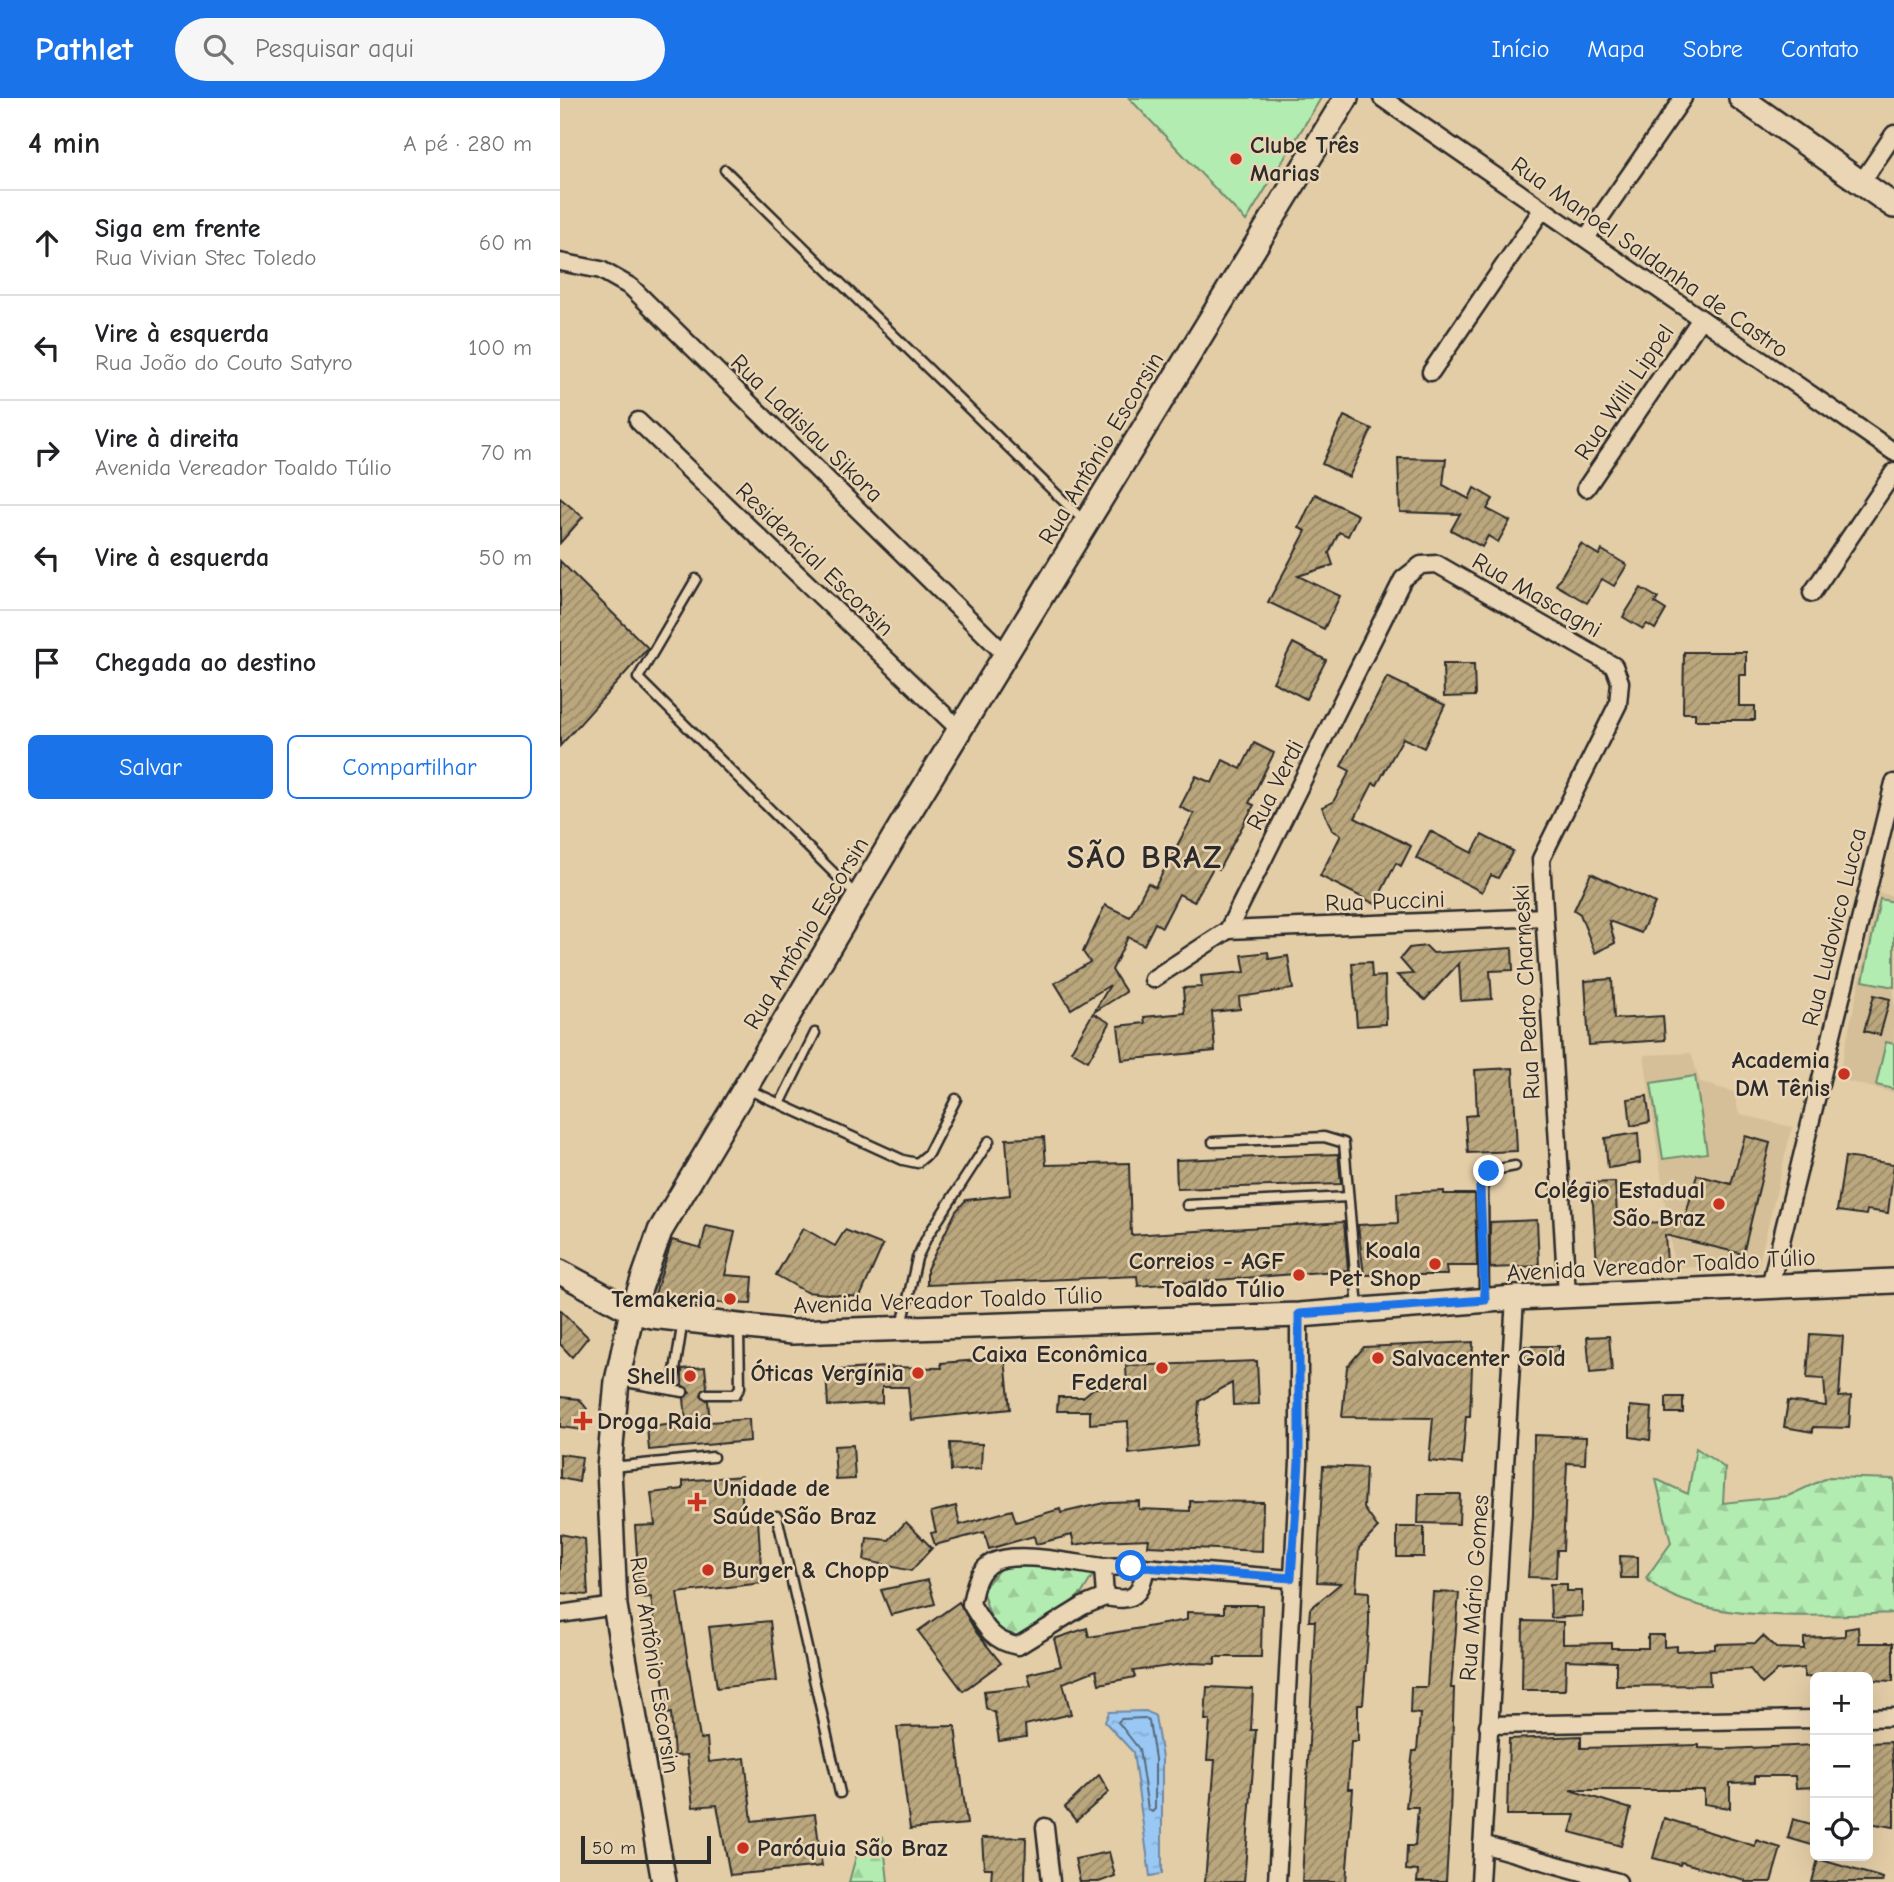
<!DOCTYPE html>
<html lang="pt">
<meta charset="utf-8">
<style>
:root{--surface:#fff;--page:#f6f6f6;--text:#202124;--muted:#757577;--line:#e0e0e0;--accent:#1a73e8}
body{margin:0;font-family:"Comic Neue",sans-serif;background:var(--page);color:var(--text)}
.controls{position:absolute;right:21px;bottom:21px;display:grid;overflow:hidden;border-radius:10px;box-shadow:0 7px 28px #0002}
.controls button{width:63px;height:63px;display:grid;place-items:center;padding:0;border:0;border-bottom:2px solid var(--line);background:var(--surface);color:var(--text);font:35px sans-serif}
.scale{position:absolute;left:21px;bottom:18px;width:130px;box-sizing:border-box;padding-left:7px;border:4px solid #2b2b2b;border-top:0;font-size:19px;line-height:24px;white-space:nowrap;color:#2b2b2b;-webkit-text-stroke:5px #ead5b4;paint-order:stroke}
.stop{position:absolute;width:21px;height:21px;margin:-16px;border:5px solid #1a73e8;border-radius:50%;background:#fff}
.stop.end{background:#1a73e8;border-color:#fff;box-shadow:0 2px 7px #0008}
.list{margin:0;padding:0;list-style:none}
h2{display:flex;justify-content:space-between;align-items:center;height:91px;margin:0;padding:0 28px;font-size:30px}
h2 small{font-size:23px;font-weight:400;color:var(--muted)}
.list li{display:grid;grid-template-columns:46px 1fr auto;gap:21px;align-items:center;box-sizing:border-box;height:105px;padding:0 28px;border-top:2px solid var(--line)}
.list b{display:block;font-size:26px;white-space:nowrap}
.list p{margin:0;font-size:23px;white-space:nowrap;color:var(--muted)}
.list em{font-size:23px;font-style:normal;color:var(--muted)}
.actions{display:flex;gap:14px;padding:21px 28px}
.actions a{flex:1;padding:16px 0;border:2px solid var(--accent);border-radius:10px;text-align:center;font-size:24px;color:var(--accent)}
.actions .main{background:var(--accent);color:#fff}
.icon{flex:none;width:38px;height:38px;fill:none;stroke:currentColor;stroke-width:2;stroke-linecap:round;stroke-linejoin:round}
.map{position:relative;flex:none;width:1334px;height:1784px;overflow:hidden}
header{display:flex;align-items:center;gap:42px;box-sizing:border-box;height:98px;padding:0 35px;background:var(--accent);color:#fff}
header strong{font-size:33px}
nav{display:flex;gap:38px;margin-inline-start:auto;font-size:24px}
.search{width:490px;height:63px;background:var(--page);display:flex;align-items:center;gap:18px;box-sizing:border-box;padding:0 24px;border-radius:38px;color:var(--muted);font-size:26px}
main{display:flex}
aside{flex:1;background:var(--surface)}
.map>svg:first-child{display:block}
</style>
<header>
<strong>Pathlet</strong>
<div class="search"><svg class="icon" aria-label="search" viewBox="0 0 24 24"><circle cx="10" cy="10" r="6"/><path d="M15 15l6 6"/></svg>Pesquisar aqui</div>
<nav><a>Início</a><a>Mapa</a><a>Sobre</a><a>Contato</a></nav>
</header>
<main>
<aside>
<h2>4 min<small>A pé · 280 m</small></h2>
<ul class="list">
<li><svg class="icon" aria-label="ahead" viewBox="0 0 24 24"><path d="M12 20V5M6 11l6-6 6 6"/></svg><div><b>Siga em frente</b><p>Rua Vivian Stec Toledo</p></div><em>60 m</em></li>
<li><svg class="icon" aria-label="left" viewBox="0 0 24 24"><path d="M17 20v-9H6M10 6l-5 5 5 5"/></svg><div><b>Vire à esquerda</b><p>Rua João do Couto Satyro</p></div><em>100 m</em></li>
<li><svg class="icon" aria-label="right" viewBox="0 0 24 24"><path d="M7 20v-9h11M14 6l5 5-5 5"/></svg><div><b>Vire à direita</b><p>Avenida Vereador Toaldo Túlio</p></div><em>70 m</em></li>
<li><svg class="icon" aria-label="left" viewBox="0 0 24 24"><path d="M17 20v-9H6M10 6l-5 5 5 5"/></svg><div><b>Vire à esquerda</b></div><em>50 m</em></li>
<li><svg class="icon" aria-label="arrive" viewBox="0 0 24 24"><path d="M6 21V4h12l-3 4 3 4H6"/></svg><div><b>Chegada ao destino</b></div></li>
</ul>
<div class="actions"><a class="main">Salvar</a><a>Compartilhar</a></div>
</aside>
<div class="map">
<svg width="1334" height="1784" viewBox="0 0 1334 1784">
<defs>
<pattern id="forest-firs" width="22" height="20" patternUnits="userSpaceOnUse" patternTransform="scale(1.75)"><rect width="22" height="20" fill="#b3ecb0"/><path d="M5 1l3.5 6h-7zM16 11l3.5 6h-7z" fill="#9acb98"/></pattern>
<pattern id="water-ripples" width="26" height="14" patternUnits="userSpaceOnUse" patternTransform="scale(1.75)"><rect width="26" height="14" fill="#9ac8f5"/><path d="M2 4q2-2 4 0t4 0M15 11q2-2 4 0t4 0" fill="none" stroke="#85acd2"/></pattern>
<pattern id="building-hatch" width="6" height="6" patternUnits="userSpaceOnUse" patternTransform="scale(1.75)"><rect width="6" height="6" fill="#bba77d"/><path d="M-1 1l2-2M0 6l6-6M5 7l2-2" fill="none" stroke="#988867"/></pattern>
</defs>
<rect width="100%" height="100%" fill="#e3cda7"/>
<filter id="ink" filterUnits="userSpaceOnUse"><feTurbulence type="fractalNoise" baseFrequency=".0143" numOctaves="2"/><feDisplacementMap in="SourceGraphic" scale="14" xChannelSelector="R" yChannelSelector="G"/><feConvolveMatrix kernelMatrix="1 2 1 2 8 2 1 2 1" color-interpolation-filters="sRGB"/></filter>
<g filter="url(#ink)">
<g fill="#d4bf98">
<polygon points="1319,795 1334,798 1334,995 1278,981"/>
<polygon points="1131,955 1140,984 1174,994 1179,1016 1232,1029 1197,1173 1114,1168 1084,957"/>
</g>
<g fill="url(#forest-firs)" stroke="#6f8c6e" stroke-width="2">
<path d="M1136 1350 1165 1370 1163 1405 1228 1398 1269 1379 1334 1381V1515C1271 1518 1131 1528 1086 1480L1111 1445 1096 1381 1128 1396Z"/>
<polygon points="447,1462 536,1472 522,1495 468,1541 434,1531 422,1492"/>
<polygon points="323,1739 328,1784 289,1784 300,1744"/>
</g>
<g fill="#b3ecb0" stroke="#6f8c6e" stroke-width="2">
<polygon points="569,0 761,0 686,123"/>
<polygon points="1320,801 1334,804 1334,889 1303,883"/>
<polygon points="1326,944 1334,946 1334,991 1316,987"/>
<polygon points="1135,978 1147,1055 1103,1061 1091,985"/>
</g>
<polygon fill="url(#water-ripples)" stroke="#6e89a4" stroke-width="2" points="586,1613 595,1618 602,1660 602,1776 590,1778 573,1654 545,1624 549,1614"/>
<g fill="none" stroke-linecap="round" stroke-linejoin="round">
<polygon stroke="#576a7c" stroke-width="2" points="585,1620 589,1623 595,1661 595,1711 592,1714 588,1711 579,1651 558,1624 561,1621"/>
</g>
<g fill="url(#building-hatch)" stroke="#2b2b2b" stroke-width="2">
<polygon points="784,318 812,331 789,379 762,366"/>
<polygon points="838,360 886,361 883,387 909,401 914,390 933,401 927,411 950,423 938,444 928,438 922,449 891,432 900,416 840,414"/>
<polygon points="755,396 798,417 788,438 779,434 769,455 773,467 738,478 780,498 764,531 708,504 746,433 739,430"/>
<polygon points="0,400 23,419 0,445"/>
<polygon points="1021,446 1039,457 1042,452 1067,467 1054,488 1042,481 1027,505 996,487"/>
<polygon points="0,463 88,550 0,648"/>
<polygon points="1081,490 1098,500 1095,505 1106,512 1095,531 1087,526 1083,531 1063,519"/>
<polygon points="733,545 766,562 746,601 713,584"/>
<polygon points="1124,554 1186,554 1186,577 1179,577 1179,608 1195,608 1195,622 1135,622 1135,615 1123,615"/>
<polygon points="883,566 914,566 915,598 884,599"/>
<polygon points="827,579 885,607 864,650 843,640 817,687 813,685 795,720 851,748 841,768 836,765 815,806 760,778 781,737 772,732 762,709 773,704 790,673 781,668"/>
<polygon points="694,645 714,655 689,705 694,707 659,771 654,768 634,804 619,796 602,829 595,825 584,847 568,839 552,872 566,894 534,914 550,887 511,911 495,885 530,864 523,854 545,807 570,819 588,785 595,789 634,716 620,709 636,678 652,685 663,662 681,671"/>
<polygon points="870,733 912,755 922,737 953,753 938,780 931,777 922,794 856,760"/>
<polygon points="1031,775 1095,805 1081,835 1049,823 1055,845 1035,855 1020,816 1014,812"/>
<polygon points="866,848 873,855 952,850 953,872 930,873 932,901 901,903 899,865 865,902 837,877 853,876 840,861 849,850"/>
<polygon points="708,854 709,861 728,858 733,891 679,899 680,911 652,914 655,953 562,962 558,928 585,925 584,919 625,915 623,890 642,889 641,878 685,874 682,857"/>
<polygon points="811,864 812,879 825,878 826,926 797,928 792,865"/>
<polygon points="1052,881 1054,921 1103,918 1105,942 1029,947 1025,883"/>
<polygon points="1314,897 1330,901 1320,937 1304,933"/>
<polygon points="533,915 550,925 528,963 511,953"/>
<polygon points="953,970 957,1053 908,1055 905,1018 917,1017 915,972"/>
<polygon points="1087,998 1090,1024 1071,1028 1068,1001"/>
<polygon points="1078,1035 1080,1065 1048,1070 1045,1040"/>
<polygon points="1185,1038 1210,1045 1183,1156 1105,1137 1107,1165 1037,1166 1033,1106 1027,1085 1055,1084 1057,1116 1063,1115 1064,1126 1124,1123 1137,1077 1171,1086"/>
<polygon points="484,1039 486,1067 569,1065 571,1137 784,1124 788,1172 578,1188 577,1178 367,1187 367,1171 396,1113 406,1102 450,1097 446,1041"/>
<polygon points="778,1056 781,1086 617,1091 616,1062"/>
<polygon points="1285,1059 1334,1066 1328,1115 1307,1112 1306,1117 1277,1113"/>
<polygon points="884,1093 884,1096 915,1096 917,1168 886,1168 887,1177 804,1177 798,1127 838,1125 837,1095"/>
<polygon points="977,1122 979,1168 930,1170 930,1124"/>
<polygon points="146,1128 175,1134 165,1177 193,1179 191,1206 137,1204 137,1207 94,1199 112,1142 141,1150"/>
<polygon points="243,1130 275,1148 285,1132 323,1147 300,1199 246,1194 216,1177"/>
<polygon points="0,1212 28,1239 12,1259 0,1246"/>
<polygon points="1250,1236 1283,1238 1279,1299 1291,1298 1289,1330 1253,1329 1253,1334 1224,1329 1228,1303 1266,1308 1264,1281 1247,1280"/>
<polygon points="1049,1238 1052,1273 1030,1275 1027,1239"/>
<polygon points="913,1244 910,1318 906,1318 902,1366 869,1363 873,1320 782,1319 787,1269 804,1249"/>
<rect x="965" y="1248" width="34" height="17"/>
<polygon points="445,1260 450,1311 351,1322 348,1289 322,1289 322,1305 268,1308 266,1273 324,1269 382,1270 381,1265"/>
<polygon points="697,1263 699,1306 673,1307 672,1285 639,1303 636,1348 569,1356 568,1323 530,1326 530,1313 497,1313 498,1299 523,1299 534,1290 567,1290 566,1268"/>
<polygon points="145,1269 147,1289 141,1297 148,1303 150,1324 189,1321 190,1343 89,1352 87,1329 126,1325 124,1300 130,1294 122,1287 122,1271"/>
<polygon points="0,1299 19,1301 27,1311 22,1332 0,1329"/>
<rect x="1106" y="1299" width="17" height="16"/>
<polygon points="1070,1308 1092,1310 1090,1342 1070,1339"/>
<polygon points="974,1337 1026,1339 1025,1366 1007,1365 1003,1452 997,1452 996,1480 968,1479 973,1417"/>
<polygon points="390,1345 422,1346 421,1371 391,1373"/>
<polygon points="293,1347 295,1381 276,1382 274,1348"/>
<polygon points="0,1356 22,1359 19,1384 0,1380"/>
<polygon points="763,1368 806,1370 804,1410 818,1430 799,1450 796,1493 809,1494 809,1526 803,1606 798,1606 798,1643 791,1643 788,1691 793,1691 786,1784 742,1784 755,1523 749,1523 750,1511 781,1485 757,1484"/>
<polygon points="181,1378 183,1422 198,1421 202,1485 117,1495 140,1641 147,1640 149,1664 185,1660 192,1723 255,1716 262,1768 170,1777 157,1707 133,1709 127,1657 114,1658 111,1615 108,1616 91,1499 80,1500 75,1428 95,1427 91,1395 123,1391 123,1383"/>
<polygon points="859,1396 900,1396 899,1426 858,1425"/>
<polygon points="579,1403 579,1411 630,1413 630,1403 703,1404 702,1453 588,1448 589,1441 538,1443 514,1447 512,1437 476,1446 474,1438 429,1451 424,1434 375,1447 371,1435 376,1434 371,1414 396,1408 400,1427 452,1412 456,1424 500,1411 501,1415 548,1404"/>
<polygon points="346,1424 372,1450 351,1473 304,1462 307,1440 329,1442"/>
<rect x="837" y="1429" width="27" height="30"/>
<polygon points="0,1436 25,1441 28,1497 0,1495"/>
<polygon points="1060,1458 1078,1459 1078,1480 1061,1480"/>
<polygon points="368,1482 375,1506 331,1517 321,1492"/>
<polygon points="990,1486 1007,1486 1007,1493 1022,1493 1022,1518 991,1520"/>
<polygon points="873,1494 899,1495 891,1590 894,1590 890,1718 886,1784 857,1784 858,1773 846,1772 847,1748 855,1748 858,1709 846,1709 853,1653 857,1653 860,1616 850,1615 851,1589 867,1589"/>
<polygon points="399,1504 416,1534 441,1565 403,1593 358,1533"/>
<polygon points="664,1507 702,1507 701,1559 655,1559 655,1566 631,1565 573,1573 575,1579 539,1586 536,1572 503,1585 511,1616 465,1627 466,1639 439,1643 435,1615 426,1610 424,1593 471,1588 468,1576 501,1568 494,1541 527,1530 529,1539 627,1522 627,1514 664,1515"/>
<polygon points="210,1523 217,1583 157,1590 149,1529"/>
<polygon points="963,1523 1003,1524 1003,1546 1051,1545 1051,1550 1088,1550 1088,1537 1104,1537 1104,1549 1117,1548 1117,1553 1155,1551 1155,1546 1196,1545 1203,1538 1216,1550 1244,1551 1244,1540 1285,1538 1285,1531 1298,1529 1299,1545 1333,1545 1333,1583 1244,1579 1244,1570 1217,1573 1202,1586 1190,1571 1149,1573 1150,1587 1056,1588 1056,1564 1006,1562 1005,1592 962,1592"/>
<polygon points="647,1589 693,1591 691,1632 696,1632 684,1784 645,1784 655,1662 647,1662 650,1622 645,1622"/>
<polygon points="395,1628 407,1726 350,1731 337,1629"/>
<polygon points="1021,1638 1021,1650 1139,1647 1139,1650 1166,1651 1255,1647 1255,1689 1236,1690 1235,1678 1195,1678 1195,1684 1170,1685 1170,1710 1144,1706 1144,1692 1010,1692 1071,1711 1061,1748 1010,1734 1015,1717 947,1717 949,1641"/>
<polygon points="1331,1644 1334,1676 1334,1729 1308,1725 1308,1645"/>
<polygon points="539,1677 549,1694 516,1723 505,1709"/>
<polygon points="1104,1720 1195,1748 1196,1742 1221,1750 1211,1784 1185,1784 1185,1782 1121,1764 1120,1767 1093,1760"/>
<polygon points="1233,1721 1255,1727 1255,1748 1228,1740"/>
<polygon points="466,1739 465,1784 431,1784 432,1770 424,1770 422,1740"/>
<polygon points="549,1754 555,1778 539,1784 520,1784 515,1761"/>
<polygon points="1258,1761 1323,1780 1322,1784 1252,1784"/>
</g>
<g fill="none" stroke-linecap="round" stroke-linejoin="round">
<defs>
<g id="lane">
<polyline points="165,72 524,423"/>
<polyline points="136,481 78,580 296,797"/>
<polyline points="187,991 343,1062 357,1065 368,1056 396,1001"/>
<polyline points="220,1006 255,935"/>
<polyline points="653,1044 764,1039 784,1045 798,1210"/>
<polyline points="627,1107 788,1099"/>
<polyline points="924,1199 923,1080 929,1073 955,1068"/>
<polyline points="342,1228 357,1160 367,1139 429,1043"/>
<polyline points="60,1283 123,1294"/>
<polyline points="112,1292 123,1222"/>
<polyline points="147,1296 176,1296 180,1289 179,1232"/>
<polyline points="52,1369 153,1359"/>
<polyline points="217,1418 280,1695"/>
</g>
<g id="street">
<polyline points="822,0 1334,354"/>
<polyline points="1301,85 1334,36"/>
<polyline points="1026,140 1123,0"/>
<polyline points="0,164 41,172 71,189 446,557"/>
<polyline points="871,274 982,112"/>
<polyline points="78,323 400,632"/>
<polyline points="1026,390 1140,222"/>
<polyline points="1252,495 1334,374"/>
<polyline points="668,832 984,819"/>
<polyline points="593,881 668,832 843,481 861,467 877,466 1054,568 1060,584 1058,606 981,761 1007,1197"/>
<polyline points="1210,1188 1334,685"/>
<path d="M543 1469C516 1466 457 1452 433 1464 417 1472 414 1491 411 1506 424 1527 432 1544 458 1548L523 1508 545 1499"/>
<path d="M586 1469C580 1499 574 1504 545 1499L543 1469 571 1468 731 1481"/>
<polyline points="0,1516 55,1508"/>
<polyline points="1308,1620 1334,1619"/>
<polyline points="928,1627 1255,1621"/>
<polyline points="485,1729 491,1784"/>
<polyline points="922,1746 1058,1784"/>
<polyline points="717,1784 739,1364 739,1217"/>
<polyline points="920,1784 955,1200"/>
</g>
<g id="secondary">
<polyline points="1181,0 1334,108"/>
<polyline points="0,1174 72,1213 92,1218 232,1234 739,1217 955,1200 1334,1183"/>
<polyline points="104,1784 55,1508 49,1370 57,1283 72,1213 100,1133 342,726 786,0"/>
</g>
</defs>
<use href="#lane" stroke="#2b2b2b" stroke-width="13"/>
<use href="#street" stroke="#2b2b2b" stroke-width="21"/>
<use href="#secondary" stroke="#2b2b2b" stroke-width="28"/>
<use href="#lane" stroke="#ead5b4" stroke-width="8"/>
<use href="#street" stroke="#ead5b4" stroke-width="16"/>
<use href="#secondary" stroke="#ead5b4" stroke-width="23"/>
</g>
</g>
<g fill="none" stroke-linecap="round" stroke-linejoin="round" filter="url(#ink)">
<polyline stroke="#1a73e8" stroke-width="9" points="571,1468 731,1480 739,1364 739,1216 925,1202 920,1090 929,1073"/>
</g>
<g fill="#c8321e" stroke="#ead5b4" stroke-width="2.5">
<circle cx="676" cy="61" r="7"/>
<circle cx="1284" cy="976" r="7"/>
<circle cx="1159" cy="1106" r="7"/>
<circle cx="875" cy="1166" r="7"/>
<circle cx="739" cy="1177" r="7"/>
<circle cx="170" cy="1201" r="7"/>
<circle cx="818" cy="1260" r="7"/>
<circle cx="602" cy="1270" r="7"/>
<circle cx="358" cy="1275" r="7"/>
<circle cx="130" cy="1278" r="7"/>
<path d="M19.5 1312.5h7v7h7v7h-7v7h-7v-7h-7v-7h7z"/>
<path d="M133.5 1393.5h7v7h7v7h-7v7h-7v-7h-7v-7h7z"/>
<circle cx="148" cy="1472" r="7"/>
<circle cx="183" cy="1750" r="7"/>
</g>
<g text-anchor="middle" stroke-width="5" stroke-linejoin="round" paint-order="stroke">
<g font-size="24" font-weight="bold" fill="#2b2b2b" stroke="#ead5b4" text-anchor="end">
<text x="690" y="55" text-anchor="start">Clube Três<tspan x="690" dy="28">Marias</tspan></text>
<text x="1270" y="970">Academia<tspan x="1270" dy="28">DM Tênis</tspan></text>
<text x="1145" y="1100">Colégio Estadual<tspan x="1145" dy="28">São Braz</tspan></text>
<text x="861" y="1160">Koala<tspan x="861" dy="28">Pet Shop</tspan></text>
<text x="725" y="1171">Correios - AGF<tspan x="725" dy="28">Toaldo Túlio</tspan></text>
<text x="156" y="1209">Temakeria</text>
<text x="588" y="1264">Caixa Econômica<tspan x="588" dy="28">Federal</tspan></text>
<text x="832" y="1268" text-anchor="start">Salvacenter Gold</text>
<text x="344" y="1283">Óticas Vergínia</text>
<text x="116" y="1286">Shell</text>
<text x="37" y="1331" text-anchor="start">Droga Raia</text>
<text x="153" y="1398" text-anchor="start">Unidade de<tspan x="153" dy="28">Saúde São Braz</tspan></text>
<text x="162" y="1480" text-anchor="start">Burger &amp; Chopp</text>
<text x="197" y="1758" text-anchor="start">Paróquia São Braz</text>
</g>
<g font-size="24" fill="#2b2b2b" stroke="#ead5b4">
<text transform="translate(1090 159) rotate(35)" y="8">Rua Manoel Saldanha de Castro</text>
<text transform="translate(1064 294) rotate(-56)" y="8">Rua Willi Lippel</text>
<text transform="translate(247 330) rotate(44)" y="8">Rua Ladislau Sikora</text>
<text transform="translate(541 350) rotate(-59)" y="8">Rua Antônio Escorsin</text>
<text transform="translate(255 461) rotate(44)" y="8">Residencial Escorsin</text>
<text transform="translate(977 497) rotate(30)" y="8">Rua Mascagni</text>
<text transform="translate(715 687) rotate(-63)" y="8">Rua Verdi</text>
<text transform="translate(825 803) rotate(-2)" y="8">Rua Puccini</text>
<text transform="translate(1274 829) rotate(-76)" y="8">Rua Ludovico Lucca</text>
<text transform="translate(246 835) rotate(-59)" y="8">Rua Antônio Escorsin</text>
<text transform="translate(966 894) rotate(-93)" y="8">Rua Pedro Charneski</text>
<text transform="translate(1101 1167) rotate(-3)" y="8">Avenida Vereador Toaldo Túlio</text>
<text transform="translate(388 1202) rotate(-2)" y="8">Avenida Vereador Toaldo Túlio</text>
<text transform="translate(914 1490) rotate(-86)" y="8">Rua Mário Gomes</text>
<text transform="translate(95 1567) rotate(81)" y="8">Rua Antônio Escorsin</text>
</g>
<g font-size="32" font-weight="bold" letter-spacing="2" fill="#2b2b2b" stroke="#ead5b4">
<text x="585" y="770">SÃO BRAZ</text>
</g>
</g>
</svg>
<div class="controls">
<button>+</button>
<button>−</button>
<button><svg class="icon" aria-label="locate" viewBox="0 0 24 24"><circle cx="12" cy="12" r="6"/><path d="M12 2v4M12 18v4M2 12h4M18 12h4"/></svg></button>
</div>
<div class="scale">50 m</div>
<div class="stop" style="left:571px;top:1468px"></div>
<div class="stop end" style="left:929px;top:1073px"></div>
</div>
</main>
